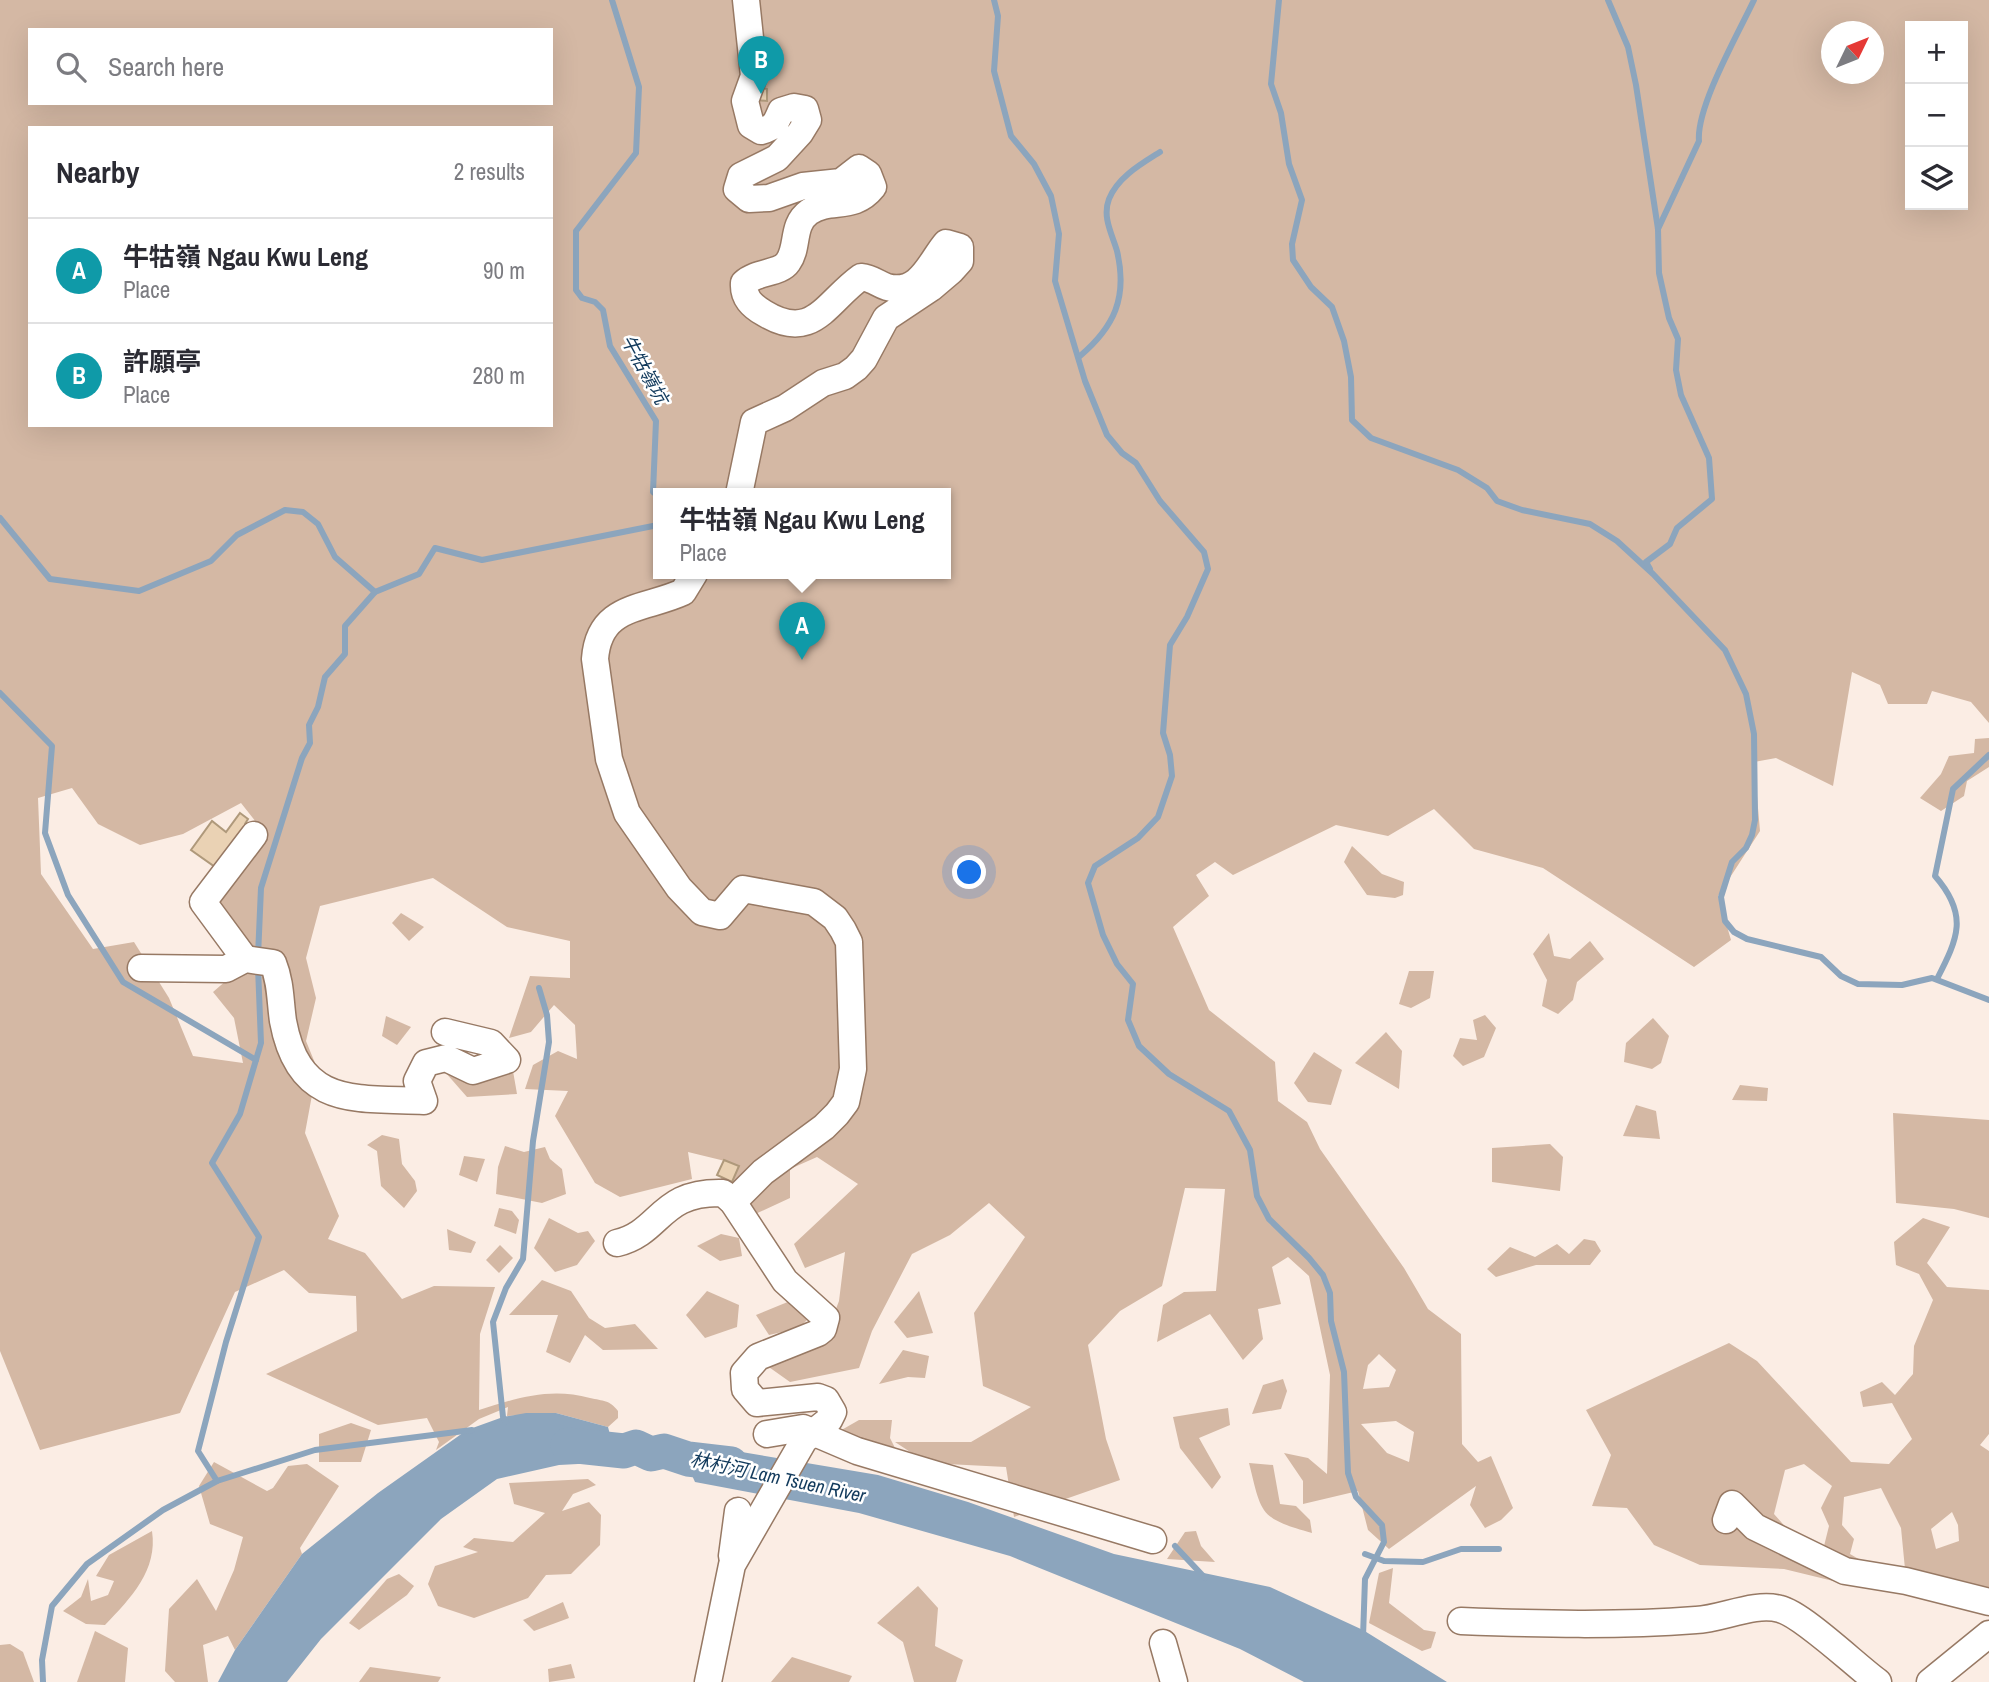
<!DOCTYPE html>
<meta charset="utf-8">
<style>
:root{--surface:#fff;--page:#f7f7f7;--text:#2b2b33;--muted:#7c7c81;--line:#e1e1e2;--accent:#0b8043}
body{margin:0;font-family:"Archivo Narrow","Noto Sans TC",sans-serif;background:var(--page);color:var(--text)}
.controls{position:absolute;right:21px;top:21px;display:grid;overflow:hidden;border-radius:0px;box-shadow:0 7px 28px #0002}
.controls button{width:63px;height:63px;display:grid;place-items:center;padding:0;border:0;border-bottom:2px solid var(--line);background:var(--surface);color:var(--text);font:35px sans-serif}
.compass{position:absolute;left:1821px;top:21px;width:63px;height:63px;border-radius:50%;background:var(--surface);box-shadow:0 7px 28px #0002;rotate:47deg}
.you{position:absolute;left:970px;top:873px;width:24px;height:24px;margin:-18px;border:5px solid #fff;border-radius:50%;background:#1a73e8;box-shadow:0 0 0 10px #1a73e833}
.badge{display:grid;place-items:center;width:46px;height:46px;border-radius:50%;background:var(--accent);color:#fff;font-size:23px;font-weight:700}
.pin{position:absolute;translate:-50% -58px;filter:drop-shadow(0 2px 4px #0008)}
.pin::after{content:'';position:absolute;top:37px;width:24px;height:21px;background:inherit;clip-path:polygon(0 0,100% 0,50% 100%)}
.popup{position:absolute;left:653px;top:488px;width:298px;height:91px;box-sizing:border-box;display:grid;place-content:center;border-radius:0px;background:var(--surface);filter:drop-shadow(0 2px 5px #0005);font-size:23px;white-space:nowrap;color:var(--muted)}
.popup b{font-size:26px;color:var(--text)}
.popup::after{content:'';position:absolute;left:50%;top:100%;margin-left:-14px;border:14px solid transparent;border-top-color:var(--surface)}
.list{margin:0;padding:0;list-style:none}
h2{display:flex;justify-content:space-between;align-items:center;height:91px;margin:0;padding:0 28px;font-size:30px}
h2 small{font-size:23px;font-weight:400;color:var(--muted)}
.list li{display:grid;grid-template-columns:46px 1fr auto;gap:21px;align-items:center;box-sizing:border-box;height:105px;padding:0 28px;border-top:2px solid var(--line)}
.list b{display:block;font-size:26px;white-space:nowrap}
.list p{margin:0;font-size:23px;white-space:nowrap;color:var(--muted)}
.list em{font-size:23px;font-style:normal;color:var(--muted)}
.icon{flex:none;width:38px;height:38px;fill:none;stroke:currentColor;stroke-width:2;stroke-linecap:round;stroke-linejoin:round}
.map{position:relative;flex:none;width:1989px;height:1682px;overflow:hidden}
.search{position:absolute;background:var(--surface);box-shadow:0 7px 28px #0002;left:28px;top:28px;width:525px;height:77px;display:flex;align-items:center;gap:18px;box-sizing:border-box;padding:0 24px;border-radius:0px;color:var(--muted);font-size:26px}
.panel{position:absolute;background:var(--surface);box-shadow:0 7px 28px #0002;left:28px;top:126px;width:525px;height:301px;border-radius:0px}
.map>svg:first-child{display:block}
</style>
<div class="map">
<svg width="1989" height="1682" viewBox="0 0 1989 1682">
<rect width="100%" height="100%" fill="#fbede4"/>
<g fill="#d4b8a4" fill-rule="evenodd">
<path d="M0 0H1989V723L1971 702 1932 691 1927 704H1888L1880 685 1852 672 1833 786 1776 758 1754 762 1760 831 1718 896 1731 940 1694 967 1543 868 1474 849 1434 809 1388 836 1336 825 1233 875 1215 862 1196 875 1209 896 1173 927 1209 1010 1275 1062 1278 1101 1307 1122 1320 1149 1404 1268 1428 1309 1461 1334 1462 1444 1478 1462 1491 1456 1513 1508 1501 1520 1485 1528 1470 1505 1476 1486 1389 1549 1368 1530 1358 1491 1303 1504V1481L1284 1453 1308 1458 1327 1474 1330 1375 1309 1276 1288 1257 1272 1267 1281 1304 1258 1309 1263 1339 1243 1360 1210 1314 1157 1342 1163 1305 1184 1292 1216 1291 1225 1189 1185 1188 1162 1286 1120 1311 1088 1345 1106 1439 1120 1480 1014 1517 1006 1467 927 1463 895 1442H971L1031 1407 983 1386 974 1313 1025 1237 989 1203 950 1235 912 1254 872 1331 859 1368 790 1382 766 1365 824 1340 839 1301 845 1252 805 1268 794 1244 858 1184 817 1157 790 1169V1198L751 1216 720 1182 725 1161 688 1152 692 1179 620 1197 595 1183 555 1116 568 1091 525 1089 533 1065 558 1051 577 1059 575 1025 554 1005 531 1032 509 1038 530 976 570 978V941L507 927 433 878 320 906 306 958 316 998 306 1041 317 1068 305 1133 339 1216 328 1239 365 1253 402 1299 434 1286 495 1287 480 1334 479 1410C517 1398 550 1387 590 1398 603 1401 610 1400 618 1411V1418L608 1427 556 1413 507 1416 508 1407 479 1419 436 1450 439 1442 427 1418 378 1425 266 1374 357 1331 356 1296 309 1293 284 1270 235 1292 180 1413 40 1450 0 1351ZM1910 26H1963V205H1910ZM30 30H551V103H30ZM1832 32H1874V74H1832ZM30 128H551V425H30ZM658 494H945V574H658ZM72 788 98 824 140 845 183 834 241 803 256 822 254 850 218 905 235 973 213 992 234 1018 243 1063 193 1056 169 998 134 942 93 949 41 874 38 798ZM1379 1354 1396 1370 1389 1387 1363 1389 1368 1365ZM1396 1421 1414 1432 1409 1462 1387 1453 1361 1424Z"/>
<polygon points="1989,738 1989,767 1967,781 1964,796 1941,811 1920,798 1941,774 1949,756 1974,753 1975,739"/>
<polygon points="1352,846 1382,874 1404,882 1403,895 1395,898 1367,895 1344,862"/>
<polygon points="401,913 424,927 409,941 392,923"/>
<polygon points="1549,933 1554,956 1570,959 1590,941 1604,959 1577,982 1573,1000 1558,1014 1542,1006 1547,980 1533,954"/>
<polygon points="1409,971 1434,971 1430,998 1411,1008 1399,1004"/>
<polygon points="1485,1015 1496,1028 1484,1057 1463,1066 1453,1056 1460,1038 1477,1040 1473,1020"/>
<polygon points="386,1016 411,1027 397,1045 382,1036"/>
<polygon points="1653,1018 1669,1036 1661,1063 1652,1069 1624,1062 1626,1043"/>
<polygon points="1386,1032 1402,1051 1399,1089 1355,1063"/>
<polygon points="1314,1052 1342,1070 1331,1105 1308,1102 1294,1083"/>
<polygon points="478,1056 513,1071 517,1094 467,1097 445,1072"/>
<polygon points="1740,1085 1768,1088 1767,1101 1732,1100"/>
<polygon points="1636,1105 1656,1111 1660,1139 1623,1136"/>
<polygon points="1893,1113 1989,1120 1989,1218 1954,1209 1896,1203"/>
<polygon points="382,1135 399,1139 402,1164 415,1181 417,1191 404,1208 381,1186 377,1151 367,1145"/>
<polygon points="1550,1144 1563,1157 1560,1191 1492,1182 1492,1148"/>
<polygon points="505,1146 524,1152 545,1147 550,1159 562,1169 566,1194 542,1203 496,1194 498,1167"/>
<polygon points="464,1156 485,1159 477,1182 459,1175"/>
<polygon points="499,1208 512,1211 519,1220 516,1234 494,1226"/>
<polygon points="549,1218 578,1233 588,1231 595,1241 577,1265 555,1272 534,1248"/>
<path d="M1923 1218 1950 1227 1927 1263 1947 1287 1989 1290V1434L1980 1445 1989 1451V1594L1858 1587 1784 1569 1700 1565 1654 1545 1627 1508 1592 1506 1611 1455 1586 1410 1729 1343 1757 1361 1851 1462 1889 1464 1912 1439 1892 1403 1863 1407 1860 1392 1882 1382 1895 1395 1913 1374 1914 1346 1933 1300 1919 1274 1896 1265 1894 1242ZM1804 1464 1832 1486 1821 1508 1829 1526 1824 1546 1789 1531 1774 1514 1785 1470ZM1881 1488 1901 1528 1905 1569H1876L1850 1554 1854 1539 1842 1525 1844 1497ZM1952 1512 1958 1525 1959 1541 1936 1549 1931 1529Z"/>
<polygon points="447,1229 476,1242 471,1253 449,1250"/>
<polygon points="721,1234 739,1238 742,1256 720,1261 697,1246"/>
<polygon points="1584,1239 1595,1241 1601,1251 1590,1265 1536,1265 1496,1277 1487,1269 1510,1247 1535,1257 1557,1244 1569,1254"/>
<polygon points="500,1245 513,1258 499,1273 486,1260"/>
<polygon points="542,1280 571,1291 589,1318 605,1328 635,1324 658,1349 603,1350 585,1335 570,1363 546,1352 558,1315 509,1315"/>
<polygon points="707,1291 739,1305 737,1327 705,1338 686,1315"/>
<polygon points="919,1291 933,1333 907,1338 894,1322"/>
<polygon points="795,1299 824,1303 799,1328 769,1335 756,1315"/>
<polygon points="903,1350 929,1356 925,1378 908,1377 879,1384"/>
<polygon points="1283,1379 1287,1391 1281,1409 1252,1414 1263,1385"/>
<polygon points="1228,1408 1230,1425 1199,1438 1221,1477 1212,1489 1180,1448 1173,1417"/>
<polygon points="859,1420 892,1420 890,1438 898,1454 817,1444"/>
<polygon points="351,1423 371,1430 361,1462 319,1462 319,1434"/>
<polygon points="214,1462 267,1491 273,1488 288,1466 307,1464 339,1486 300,1548 302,1554 235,1650 228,1636 203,1645 208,1682 175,1682 165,1671 169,1609 197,1579 216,1611 234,1570 243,1537 210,1524 199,1486"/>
<path d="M1249 1463 1273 1465 1280 1504 1296 1506 1310 1520 1312 1533C1259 1518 1262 1515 1249 1463Z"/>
<polygon points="588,1479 596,1485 573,1494 562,1511 589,1502 601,1515 600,1545 571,1574 546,1575 528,1598 474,1618 438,1606 428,1584 435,1566 478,1552 463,1547 474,1538 513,1542 545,1513 514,1504 509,1483"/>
<path d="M152 1531C158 1570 131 1598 105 1625L86 1624 63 1611 81 1597 88 1579 91 1601 108 1595 114 1581 96 1576 109 1555Z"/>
<polygon points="1196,1531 1201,1546 1215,1562 1167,1559 1185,1532"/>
<polygon points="1393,1568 1389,1603 1424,1630 1436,1632 1431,1648 1422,1651 1369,1623 1379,1573"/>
<polygon points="399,1574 414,1586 407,1595 359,1630 349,1623 387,1579"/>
<polygon points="918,1586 938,1608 935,1646 963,1660 956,1682 914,1682 903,1642 877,1623"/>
<polygon points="563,1602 569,1618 534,1631 523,1620"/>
<polygon points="95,1631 128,1648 125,1682 77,1682"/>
<polygon points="10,1644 23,1652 34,1682 0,1682 0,1645"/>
<polygon points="792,1657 852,1676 849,1682 771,1682"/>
<polygon points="571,1664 575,1678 549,1682 548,1669"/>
<polygon points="370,1667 441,1677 438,1682 359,1682"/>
</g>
<g fill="#8ca5bd">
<polygon points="526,1413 556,1413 608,1427 614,1450 597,1463 559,1465 497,1479 441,1519 321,1639 287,1682 218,1682 235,1650 302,1554 378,1493 467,1430 503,1417"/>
<polygon points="694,1444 878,1475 968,1502 1114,1554 1270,1587 1363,1630 1447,1682 1304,1682 1240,1649 1010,1556 859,1513 695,1482 684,1458"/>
</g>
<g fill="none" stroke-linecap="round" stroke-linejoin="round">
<g stroke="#8ca5bd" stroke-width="6">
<polyline points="612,0 639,87 636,153 576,231 576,290 582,298 595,302 603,310 610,346 656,421 653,492 658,496"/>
<polyline points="994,0 998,16 994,71 1011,136 1034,164 1051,196 1059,234 1055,281 1085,381 1107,435 1122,453 1136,463 1160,501 1204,552 1208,569 1187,617 1170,645 1163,733 1170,755 1172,776 1158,817 1138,838 1095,866 1088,883 1103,935 1117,964 1133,984 1128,1020 1139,1046 1169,1074 1229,1111 1250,1150 1257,1196 1269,1219 1309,1258 1323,1275 1330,1293 1331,1321 1344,1372 1348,1473 1356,1497 1382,1525 1384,1542 1365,1579 1363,1637"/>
<polyline points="1279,0 1271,84 1281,113 1289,164 1302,200 1292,244 1293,260 1311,287 1332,307 1344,341 1351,377 1352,420 1371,438 1458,470 1487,488 1497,501 1522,510 1590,524 1617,541 1653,574 1725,650 1746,694 1754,734 1755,820 1752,835 1746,848 1732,862 1721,897 1725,921 1734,932 1747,939 1821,957 1841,976 1858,984 1902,985 1932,978 1989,1000"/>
<polyline points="1608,0 1628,47 1636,85 1658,229 1659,273 1669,318 1678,339 1676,370 1681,395 1709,458 1712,499 1677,528 1670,544 1646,562 1650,569"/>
<path d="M1658 229 1699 141C1696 107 1739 32 1754 0"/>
<path d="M1080 356C1114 327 1128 298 1117 251 1112 234 1102 217 1109 199 1118 177 1141 164 1160 152"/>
<polyline points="0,518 50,579 139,591 211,561 237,535 285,510 303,512 318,524 335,557 375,592"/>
<polyline points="0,693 52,746 45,833 68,895 123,982 256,1060"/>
<polyline points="258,956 261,888 302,758 310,743 309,725 318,707 325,677 345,654 345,626 375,592 419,574 435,548 482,560 658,525"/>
<polyline points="258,967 261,1043 240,1114 212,1163 259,1237 226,1342 198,1451 217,1481 315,1450 472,1430"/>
<path d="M1937 979C1958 938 1969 915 1935 876L1953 789 1989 755"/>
<polyline points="506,1422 503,1417 493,1322 506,1288 523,1259 533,1141 549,1042 547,1015 539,988"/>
<polyline points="1175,1546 1205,1578"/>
<polyline points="1365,1554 1384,1561 1423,1562 1461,1549 1499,1549"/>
<polyline points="43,1682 42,1660 52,1606 87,1564 163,1510 217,1481"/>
</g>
<polyline stroke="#8ca5bd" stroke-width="35" points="568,1445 624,1451 636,1447 651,1454 664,1451 688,1459 731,1464"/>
</g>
<g fill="#ead2b4" stroke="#af997b" stroke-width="2">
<polygon points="756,87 767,89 767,101 756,100"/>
<polygon points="240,813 248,819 245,824 249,827 218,869 191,850 212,821 226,832"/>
<polygon points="724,1160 739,1166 732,1182 717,1175"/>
</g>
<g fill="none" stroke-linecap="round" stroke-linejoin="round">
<defs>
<g id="minor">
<path d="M739 494 754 422 785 408 823 383 845 376 856 368 864 359 886 318 931 288 951 271 960 261V247L946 243C931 260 920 296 887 287 878 284 872 278 861 277 826 302 813 343 764 313 752 306 743 298 744 283 757 271 780 274 788 262 799 247 791 225 809 212 831 197 853 212 873 187L868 174 859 168 841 182 803 186 769 198 749 199 737 189 741 176 777 158 800 133 808 120 805 109 794 107 781 111C776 123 774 128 761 131L751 125 745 101 754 76 746 0"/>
<path d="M694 574 683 592C644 610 599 604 595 659L609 759 627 813 679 888 702 912 720 916 743 889 814 902 835 918 843 930 849 942 853 1069 846 1102 837 1114 824 1127 763 1172 733 1202"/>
<polyline points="245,959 203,902 254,835"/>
<path d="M141 968 226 969 245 959 273 963C281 983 280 1000 283 1021 299 1108 355 1098 424 1101L417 1081 426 1063 446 1058 473 1071 507 1060 491 1043 445 1032"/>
<path d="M617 1243C662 1232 659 1191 723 1193L733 1202 785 1281 826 1318 823 1329 818 1333 758 1357 744 1373 745 1389 757 1403 818 1397 826 1400 833 1412 829 1420 804 1440 732 1565 708 1682"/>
<polyline points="767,1434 803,1428 857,1451 1153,1540"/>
<polyline points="1726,1520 1732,1504 1755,1527 1845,1571 1906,1581 1989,1602"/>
<polyline points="732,1556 738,1511"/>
<path d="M1461 1621C1539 1624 1618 1626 1696 1620 1722 1619 1754 1602 1780 1609 1802 1614 1856 1666 1878 1682"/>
<polyline points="1163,1643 1174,1682"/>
<polyline points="1930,1682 1989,1634"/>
</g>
</defs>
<use href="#minor" stroke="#977964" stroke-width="29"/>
<use href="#minor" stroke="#fff" stroke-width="26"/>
</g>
<g text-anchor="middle" stroke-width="5" stroke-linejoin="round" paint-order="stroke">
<g font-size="19" font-style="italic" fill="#123a5c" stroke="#fff">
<text transform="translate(645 369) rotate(61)" y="7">牛牯嶺坑</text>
<text transform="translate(778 1477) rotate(12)" y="7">林村河 Lam Tsuen River</text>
</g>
</g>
</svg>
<div class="controls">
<button>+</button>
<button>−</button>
<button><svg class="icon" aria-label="layers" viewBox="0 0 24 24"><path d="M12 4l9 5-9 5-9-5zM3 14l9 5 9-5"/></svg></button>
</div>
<svg class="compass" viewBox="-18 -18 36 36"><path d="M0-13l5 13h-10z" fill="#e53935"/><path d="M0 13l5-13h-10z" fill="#7c7c81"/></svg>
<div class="you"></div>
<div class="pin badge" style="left:802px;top:660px;background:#0f9aa8">A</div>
<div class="popup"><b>牛牯嶺 Ngau Kwu Leng</b>Place</div>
<div class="pin badge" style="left:761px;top:94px;background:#0f9aa8">B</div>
<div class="search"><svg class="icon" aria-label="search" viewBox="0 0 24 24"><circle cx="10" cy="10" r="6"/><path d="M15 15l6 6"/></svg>Search here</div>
<section class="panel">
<h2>Nearby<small>2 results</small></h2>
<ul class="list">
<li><span class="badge" style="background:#0f9aa8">A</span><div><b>牛牯嶺 Ngau Kwu Leng</b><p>Place</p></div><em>90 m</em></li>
<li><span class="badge" style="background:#0f9aa8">B</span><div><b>許願亭</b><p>Place</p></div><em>280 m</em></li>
</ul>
</section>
</div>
